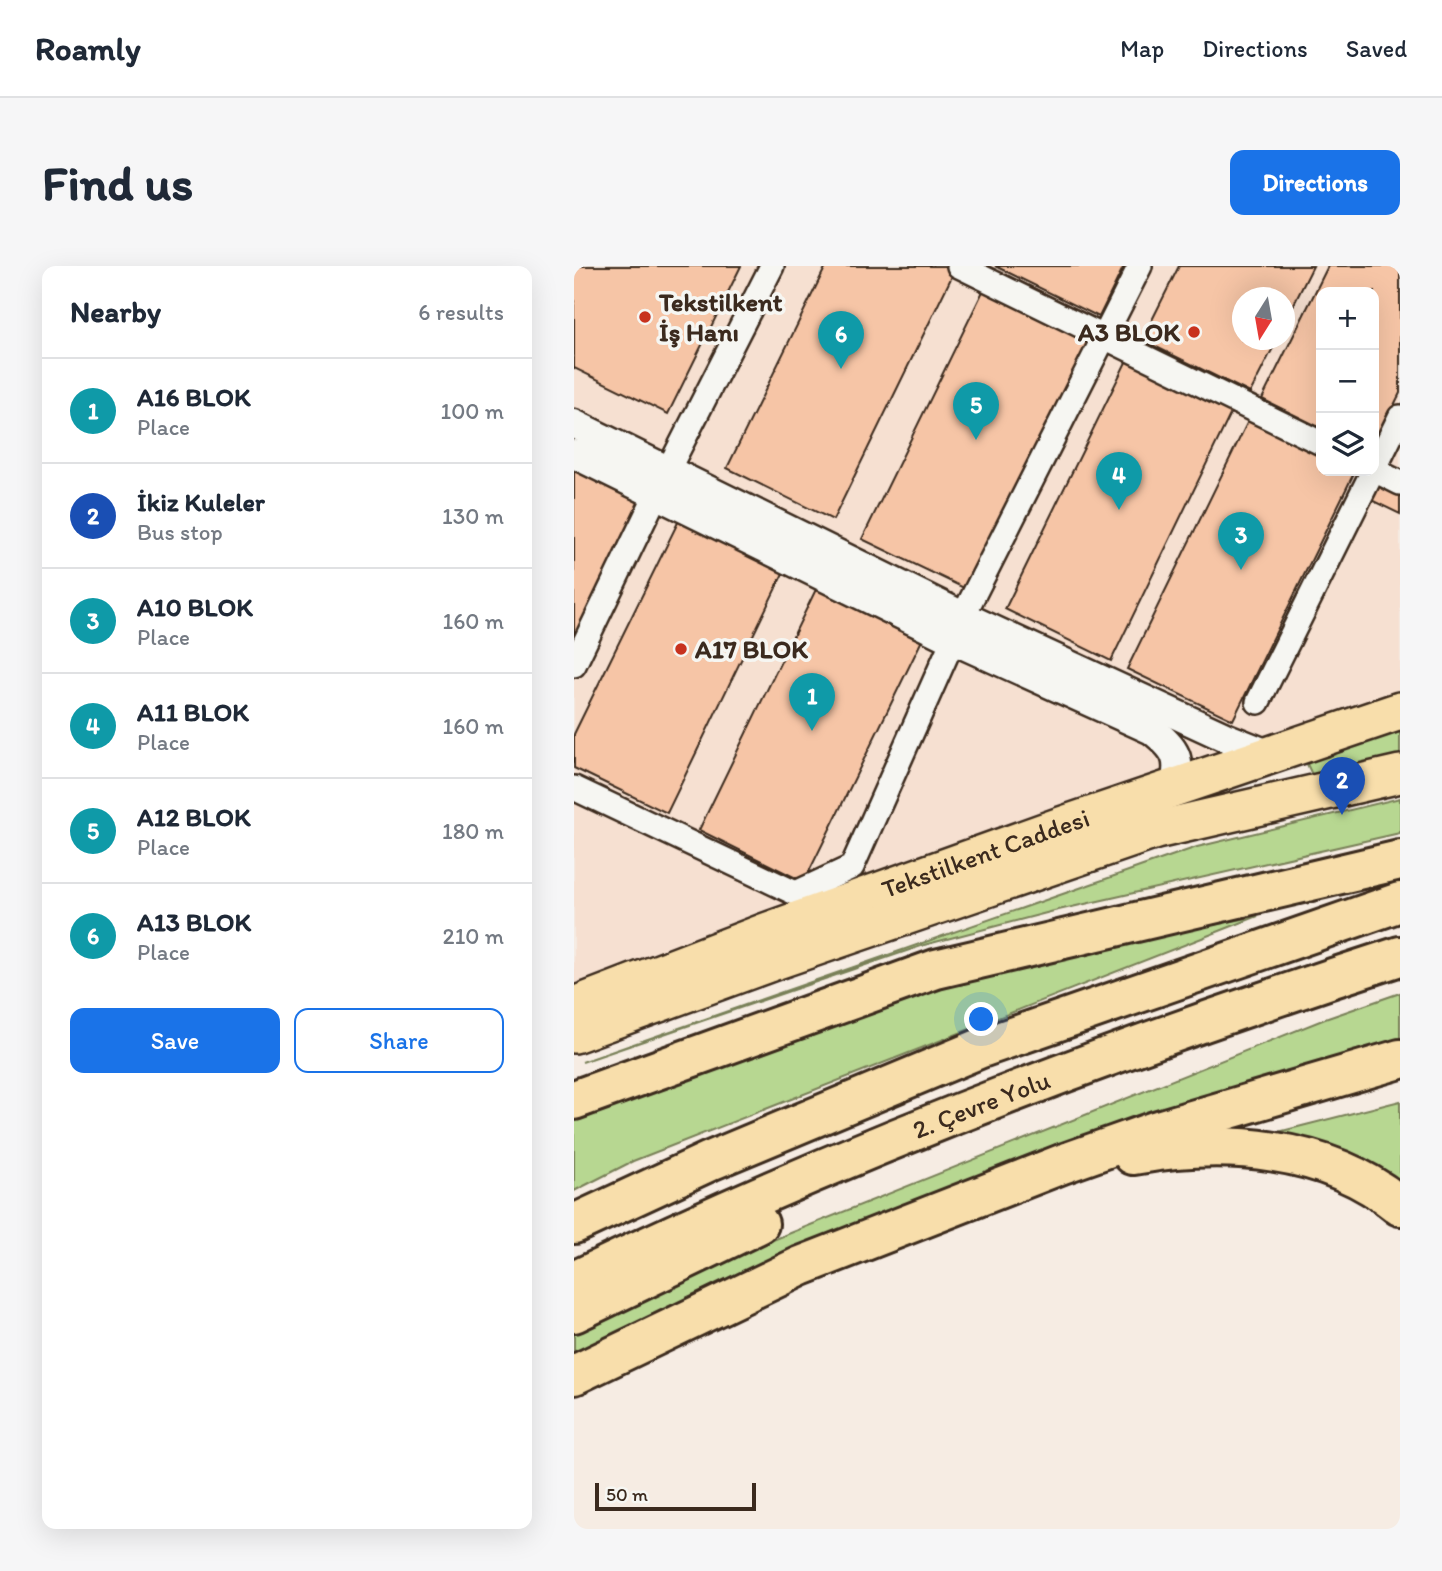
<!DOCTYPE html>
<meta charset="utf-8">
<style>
:root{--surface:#fff;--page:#f6f6f7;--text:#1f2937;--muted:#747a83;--line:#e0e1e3;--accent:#1a73e8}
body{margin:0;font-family:Itim,sans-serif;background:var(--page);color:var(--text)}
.controls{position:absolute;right:21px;top:21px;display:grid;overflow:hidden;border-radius:14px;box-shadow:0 7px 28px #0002}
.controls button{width:63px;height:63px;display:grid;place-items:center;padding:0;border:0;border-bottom:2px solid var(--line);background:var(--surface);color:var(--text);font:35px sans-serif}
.compass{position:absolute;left:658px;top:21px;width:63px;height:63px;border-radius:50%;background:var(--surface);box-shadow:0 7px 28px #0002;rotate:191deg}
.scale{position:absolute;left:21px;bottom:18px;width:161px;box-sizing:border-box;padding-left:7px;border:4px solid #3b2a1e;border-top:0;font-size:19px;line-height:24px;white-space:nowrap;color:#3b2a1e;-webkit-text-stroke:5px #f6f6f2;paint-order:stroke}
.you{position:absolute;left:408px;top:754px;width:24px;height:24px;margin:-18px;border:5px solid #fff;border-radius:50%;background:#1a73e8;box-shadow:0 0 0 10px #1a73e833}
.badge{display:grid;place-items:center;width:46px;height:46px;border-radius:50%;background:var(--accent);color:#fff;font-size:23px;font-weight:700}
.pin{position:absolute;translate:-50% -58px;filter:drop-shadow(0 2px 4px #0008)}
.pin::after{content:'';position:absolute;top:37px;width:24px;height:21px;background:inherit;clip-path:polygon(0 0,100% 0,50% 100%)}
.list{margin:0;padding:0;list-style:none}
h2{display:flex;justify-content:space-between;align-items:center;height:91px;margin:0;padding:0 28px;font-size:30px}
h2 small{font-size:23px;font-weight:400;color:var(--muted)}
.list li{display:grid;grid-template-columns:46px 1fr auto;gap:21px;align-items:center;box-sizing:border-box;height:105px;padding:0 28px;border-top:2px solid var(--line)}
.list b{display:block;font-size:26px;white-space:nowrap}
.list p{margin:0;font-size:23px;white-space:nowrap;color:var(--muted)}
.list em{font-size:23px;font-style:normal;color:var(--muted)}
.actions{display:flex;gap:14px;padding:21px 28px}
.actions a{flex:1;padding:16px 0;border:2px solid var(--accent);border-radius:14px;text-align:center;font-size:24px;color:var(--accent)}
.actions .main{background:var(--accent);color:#fff}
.icon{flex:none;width:38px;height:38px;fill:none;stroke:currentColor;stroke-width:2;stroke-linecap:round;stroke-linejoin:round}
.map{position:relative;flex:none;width:826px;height:1263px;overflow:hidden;border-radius:14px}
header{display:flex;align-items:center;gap:42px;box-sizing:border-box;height:98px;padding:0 35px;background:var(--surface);border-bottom:2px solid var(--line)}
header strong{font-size:33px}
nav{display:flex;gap:38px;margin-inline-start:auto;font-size:24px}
.intro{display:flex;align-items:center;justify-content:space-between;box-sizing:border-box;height:168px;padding:0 42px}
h1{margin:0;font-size:49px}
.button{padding:18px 32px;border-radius:14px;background:var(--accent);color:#fff;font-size:24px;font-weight:700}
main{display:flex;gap:42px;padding:0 42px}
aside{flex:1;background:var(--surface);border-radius:14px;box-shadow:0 7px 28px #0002}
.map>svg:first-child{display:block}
</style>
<header>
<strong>Roamly</strong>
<nav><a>Map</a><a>Directions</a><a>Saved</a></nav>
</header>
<div class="intro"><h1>Find us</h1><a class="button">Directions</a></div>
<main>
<aside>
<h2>Nearby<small>6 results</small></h2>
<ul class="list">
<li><span class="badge" style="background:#0f9aa8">1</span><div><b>A16 BLOK</b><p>Place</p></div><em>100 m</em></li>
<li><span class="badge" style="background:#1a4fb4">2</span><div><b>İkiz Kuleler</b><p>Bus stop</p></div><em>130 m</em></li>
<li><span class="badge" style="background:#0f9aa8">3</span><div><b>A10 BLOK</b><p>Place</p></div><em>160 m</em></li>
<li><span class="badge" style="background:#0f9aa8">4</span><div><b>A11 BLOK</b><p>Place</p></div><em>160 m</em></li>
<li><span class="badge" style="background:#0f9aa8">5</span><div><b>A12 BLOK</b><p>Place</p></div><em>180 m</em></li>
<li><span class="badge" style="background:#0f9aa8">6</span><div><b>A13 BLOK</b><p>Place</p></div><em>210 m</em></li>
</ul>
<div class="actions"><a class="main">Save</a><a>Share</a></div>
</aside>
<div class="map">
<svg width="826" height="1263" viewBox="0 0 826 1263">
<rect width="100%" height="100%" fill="#f6ece3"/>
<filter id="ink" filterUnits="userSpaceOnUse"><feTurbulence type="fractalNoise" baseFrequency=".0143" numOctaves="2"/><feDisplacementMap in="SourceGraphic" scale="14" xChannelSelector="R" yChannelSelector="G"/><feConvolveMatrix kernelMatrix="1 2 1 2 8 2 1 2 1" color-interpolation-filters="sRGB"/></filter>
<g filter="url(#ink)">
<path fill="#f6e0d1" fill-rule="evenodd" d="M0 0H826V424L0 718ZM747 26H800V205H747ZM668 32H710V74H668Z"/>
<g fill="#b7d791" stroke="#798058" stroke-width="2">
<polygon points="826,461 826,498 740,513 732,496"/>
<polygon points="826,532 826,567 480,645 350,679 8,796 623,581"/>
<polygon points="684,650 59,895 0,925 0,851 409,705"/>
<polygon points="826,727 826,773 616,843 183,1002 0,1089 0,1067 174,984 751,753"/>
<polygon points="826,835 826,925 801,907 708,865"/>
</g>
<g fill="#f6c5a6" stroke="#3b2a1e" stroke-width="2">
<polygon points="0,0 167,0 94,148 0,102"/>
<polygon points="252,0 372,0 381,4 259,254 153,202"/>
<polygon points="421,0 550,0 525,51"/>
<polygon points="605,0 739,0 710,58 710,32 668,32 668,74 703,74 676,127 568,74"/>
<polygon points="754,0 826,0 826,127 800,180 800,26 747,26 747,162 688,133"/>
<polygon points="410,23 516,75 394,324 288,273"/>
<polygon points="553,94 658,145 537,395 431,343"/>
<polygon points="675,153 747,189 747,205 781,205 659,454 553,403"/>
<polygon points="0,194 75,230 0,383"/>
<polygon points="803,209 826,221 826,248 793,232"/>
<polygon points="109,246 214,297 93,547 0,502 0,468"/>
<polygon points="246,315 352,366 230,616 125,564"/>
</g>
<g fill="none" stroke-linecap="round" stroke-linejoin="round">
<defs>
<g id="minor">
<polyline points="385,0 747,177"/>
<polyline points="94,204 198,0"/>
<polyline points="800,204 826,151"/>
<polyline points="800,204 826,217"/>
<polyline points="389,350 566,0"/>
<polyline points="0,399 82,229"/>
<polyline points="684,436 799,205"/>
<polyline points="0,522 236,634"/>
<polyline points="222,627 278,601 379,374"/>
</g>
<g id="tertiary">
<polyline points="0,158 389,350 651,471 696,489"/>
<path d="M0 188 379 374 578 464C602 483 609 493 599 524"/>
</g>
<g id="primary">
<path id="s1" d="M0 740 189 667 487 560 826 445"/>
<polyline points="0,768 200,695 582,564 826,508"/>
</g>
<g id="motorway">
<polyline points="0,834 362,703 826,594"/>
<path d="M559 889C649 873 753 879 826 940"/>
<polyline points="0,958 136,895 407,782 826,636"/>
<path id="s2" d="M0 1015C267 886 544 781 826 690"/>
<polyline points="0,1047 185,958"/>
<polyline points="0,1109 227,1000 488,898 584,864 826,793"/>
</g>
</defs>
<use href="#minor" stroke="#3b2a1e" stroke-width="28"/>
<use href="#tertiary" stroke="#3b2a1e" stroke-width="33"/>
<use href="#primary" stroke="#3b2a1e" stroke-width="42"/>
<use href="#motorway" stroke="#3b2a1e" stroke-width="44"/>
<use href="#minor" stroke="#f6f6f2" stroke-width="23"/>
<use href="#tertiary" stroke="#f6f6f2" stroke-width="28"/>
<use href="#primary" stroke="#f8deab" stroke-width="37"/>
<use href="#motorway" stroke="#f8deab" stroke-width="38"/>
</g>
</g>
<g fill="#c8321e" stroke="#f6f6f2" stroke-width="2.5">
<circle cx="71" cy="51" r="7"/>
<circle cx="620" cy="66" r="7"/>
<circle cx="107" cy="383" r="7"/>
</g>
<g text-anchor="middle" stroke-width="7" stroke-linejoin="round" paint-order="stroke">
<g font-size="26" font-weight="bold" fill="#3b2a1e" stroke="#f6f6f2" text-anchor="start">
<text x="85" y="45">Tekstilkent<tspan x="85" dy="30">İş Hanı</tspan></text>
<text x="606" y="75" text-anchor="end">A3 BLOK</text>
<text x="121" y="392">A17 BLOK</text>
</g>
<g font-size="26" fill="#3b2a1e" stroke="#f6f6f2">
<text dy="9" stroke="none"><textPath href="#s1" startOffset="439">Tekstilkent Caddesi</textPath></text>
<text dy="9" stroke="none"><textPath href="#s2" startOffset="444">2. Çevre Yolu</textPath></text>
</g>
</g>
</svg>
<div class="controls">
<button>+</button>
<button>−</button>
<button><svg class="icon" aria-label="layers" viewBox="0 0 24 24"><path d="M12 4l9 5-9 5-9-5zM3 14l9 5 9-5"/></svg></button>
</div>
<svg class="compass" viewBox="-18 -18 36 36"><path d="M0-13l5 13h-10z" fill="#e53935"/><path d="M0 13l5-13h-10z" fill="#747a83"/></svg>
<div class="scale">50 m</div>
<div class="you"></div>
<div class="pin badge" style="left:238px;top:465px;background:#0f9aa8">1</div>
<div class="pin badge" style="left:768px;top:549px;background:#1a4fb4">2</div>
<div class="pin badge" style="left:667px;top:304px;background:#0f9aa8">3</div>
<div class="pin badge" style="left:545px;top:244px;background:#0f9aa8">4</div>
<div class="pin badge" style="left:402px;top:174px;background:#0f9aa8">5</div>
<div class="pin badge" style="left:267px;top:103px;background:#0f9aa8">6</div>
</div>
</main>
